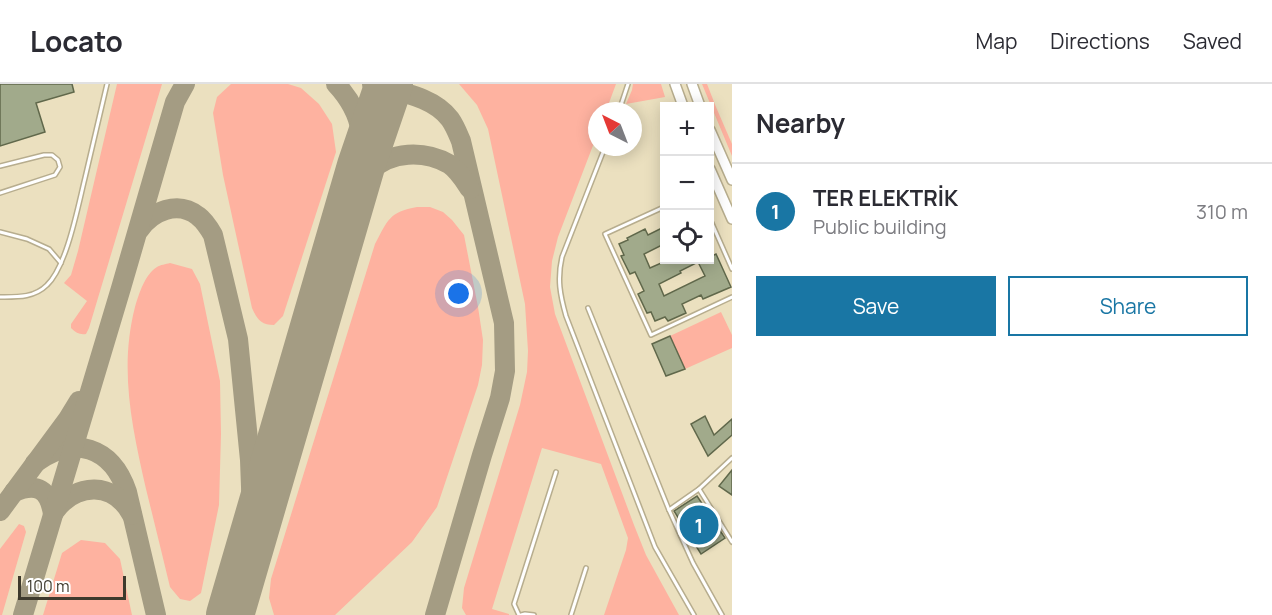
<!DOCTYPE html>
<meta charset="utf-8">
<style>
:root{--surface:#fff;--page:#f7f7f7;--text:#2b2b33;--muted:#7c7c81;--line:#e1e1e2;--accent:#1976a4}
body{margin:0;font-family:Manrope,sans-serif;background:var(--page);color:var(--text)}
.controls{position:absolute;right:18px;top:18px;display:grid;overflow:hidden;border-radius:0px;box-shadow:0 3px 15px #0003}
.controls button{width:54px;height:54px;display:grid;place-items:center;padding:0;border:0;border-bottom:2px solid var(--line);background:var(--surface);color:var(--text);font:30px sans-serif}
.compass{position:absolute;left:588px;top:18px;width:54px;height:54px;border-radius:50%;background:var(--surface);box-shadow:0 3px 15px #0003;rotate:318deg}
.scale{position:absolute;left:18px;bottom:15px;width:108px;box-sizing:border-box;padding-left:6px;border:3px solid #3e3a2d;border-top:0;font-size:16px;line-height:21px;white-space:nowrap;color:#3e3a2d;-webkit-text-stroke:4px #fff;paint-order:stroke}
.you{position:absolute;left:459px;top:210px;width:21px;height:21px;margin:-15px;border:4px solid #fff;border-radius:50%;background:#1a73e8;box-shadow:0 0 0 9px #1a73e833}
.badge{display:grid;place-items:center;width:39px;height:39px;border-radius:50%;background:var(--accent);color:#fff;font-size:20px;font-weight:700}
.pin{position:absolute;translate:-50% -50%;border:3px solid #fff;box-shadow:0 2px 6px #0006}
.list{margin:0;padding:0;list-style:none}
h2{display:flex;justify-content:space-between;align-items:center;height:78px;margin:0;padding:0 24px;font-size:26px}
h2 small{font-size:20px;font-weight:400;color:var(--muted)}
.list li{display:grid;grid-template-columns:39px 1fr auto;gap:18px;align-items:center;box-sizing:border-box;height:96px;padding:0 24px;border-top:2px solid var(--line)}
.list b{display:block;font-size:22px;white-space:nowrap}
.list p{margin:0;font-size:20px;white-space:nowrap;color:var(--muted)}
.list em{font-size:20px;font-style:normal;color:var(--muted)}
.actions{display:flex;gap:12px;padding:18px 24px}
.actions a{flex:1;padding:14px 0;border:2px solid var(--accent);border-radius:0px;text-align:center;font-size:21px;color:var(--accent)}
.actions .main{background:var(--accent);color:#fff}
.icon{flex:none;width:33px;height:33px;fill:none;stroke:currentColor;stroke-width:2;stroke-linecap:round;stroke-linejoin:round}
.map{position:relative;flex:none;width:732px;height:531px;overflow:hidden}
header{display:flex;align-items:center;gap:36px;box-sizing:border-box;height:84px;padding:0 30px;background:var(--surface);border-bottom:2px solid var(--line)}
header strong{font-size:28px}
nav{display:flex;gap:33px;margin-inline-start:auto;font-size:21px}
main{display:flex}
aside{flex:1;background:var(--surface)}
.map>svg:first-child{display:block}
</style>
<header>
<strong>Locato</strong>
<nav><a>Map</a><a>Directions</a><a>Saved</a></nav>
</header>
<main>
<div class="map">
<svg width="732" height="531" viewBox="0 0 732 531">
<rect width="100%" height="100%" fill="#ebe0bf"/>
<g fill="#feb2a0">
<path d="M117 0H162L89 244 86 250C80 251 76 249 71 244V240L87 217 64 199 71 191 78 167Z"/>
<path d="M231 0H288L301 4 319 20 332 40 336 68 283 232 274 241C261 241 257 235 252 224L223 91 213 29 217 13Z"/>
<polygon points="459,0 616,0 606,27 597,27 597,51 558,153 552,177 550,203 555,230 634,441 646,471 679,531 604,531 626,466 628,454 601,380 542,364 492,525 509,530 509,531 466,531 462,524 464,504 520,321 527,288 528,267 525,220 488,45 477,21"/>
<polygon points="633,0 661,0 665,13 626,20 632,6"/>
<polygon points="702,0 707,0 716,23 732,60 732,72"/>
<path d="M417 123H430L443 128 452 136 464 151 478 223 483 256 482 281 478 301 437 423 412 458 335 531H274L269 514 271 495 375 160C388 136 389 128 417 123Z"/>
<path d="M170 179 192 185 200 200 220 297 221 350 219 421 201 509 190 517 180 515 170 503C162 470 154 437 146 405 132 343 119 285 135 223 139 210 145 190 157 183 160 181 166 180 170 179Z"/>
<polygon points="721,228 732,251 732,264 685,285 670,252"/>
<polygon points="19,440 24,442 26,448 2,531 0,531 0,465"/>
<polygon points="81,456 105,459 120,475 132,531 43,531 62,469"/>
</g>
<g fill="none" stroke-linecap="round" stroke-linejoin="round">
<g stroke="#a49c83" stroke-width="20">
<path d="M336 0C365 31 367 62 355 101"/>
<path d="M372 0C398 8 433 12 450 35 455 42 458 50 461 57L504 239 505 287 500 314 482 371 435 531"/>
<path d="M350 118C356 107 361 95 370 87 391 67 424 66 449 80 458 86 464 96 470 105"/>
<path d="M139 146C152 127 178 116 198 132 205 137 209 144 213 151L238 255 250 376 253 456"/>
<path d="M35 379C74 350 112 363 127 408L156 531"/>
<path d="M14 408C38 398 49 406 53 430"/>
<polyline points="0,427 68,335 79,317"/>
<path d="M54 428C76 398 114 397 132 431"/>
<polyline points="23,531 121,204 175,18 185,0"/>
</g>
<polyline stroke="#a49c83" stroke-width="48" points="230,531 361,82 389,0"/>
</g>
<g fill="#a1aa8b" stroke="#60684b" stroke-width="1.5" fill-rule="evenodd">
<polygon points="0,0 72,0 74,8 36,19 45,48 0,62"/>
<path d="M664 143V160L644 170 650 184 668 176H710V173L716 170 731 203 703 215 701 211 682 220 686 229 668 237 665 233 655 237 651 228 647 229 638 210 644 207 635 188 630 190 621 172 624 171 619 160 628 156 627 154 645 145 648 151ZM698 178 705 192 664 212 659 200 681 189 680 187Z"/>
<polygon points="670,252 685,285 666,292 652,260"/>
<polygon points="705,332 714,351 732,335 732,351 708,372 691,340"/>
<polygon points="732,386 732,411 719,402"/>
<polygon points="697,412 725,454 701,470 674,427"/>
</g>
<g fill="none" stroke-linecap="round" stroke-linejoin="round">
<defs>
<g id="service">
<polyline points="619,27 628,0"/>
<path d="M605 63 562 173C557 195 560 211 566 232L655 463 694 531"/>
<polyline points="0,82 44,71 52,71 58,76 60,83 55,91 0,109"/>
<polyline points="664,123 605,150 651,251 732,213"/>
<polyline points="710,135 732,185"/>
<polyline points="0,148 27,155 49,165 61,179"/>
<path d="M0 213C17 213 34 214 47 201 67 182 78 122 85 94 92 63 100 31 107 0"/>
<polyline points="588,224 669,426 693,479 722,531"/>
<polyline points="699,405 732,458"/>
<polyline points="669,426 699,405 732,374"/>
<polyline points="519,531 514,520 556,388"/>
<polyline points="521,531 525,530 534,531"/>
<polyline points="571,531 586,484"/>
</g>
<g id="primary">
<polyline points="675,0 683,22"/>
<polyline points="692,0 700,22"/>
<polyline points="710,46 732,96"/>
<polyline points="710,85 732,135"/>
</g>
</defs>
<use href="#service" stroke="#b7ad8e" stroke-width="6"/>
<use href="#primary" stroke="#b7ad8e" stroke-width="12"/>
<use href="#service" stroke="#fff" stroke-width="3"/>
<use href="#primary" stroke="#fff" stroke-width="9"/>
</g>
</svg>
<div class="controls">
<button>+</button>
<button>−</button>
<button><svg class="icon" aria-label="locate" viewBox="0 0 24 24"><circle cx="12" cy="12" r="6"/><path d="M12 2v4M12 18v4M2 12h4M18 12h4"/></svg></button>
</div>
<svg class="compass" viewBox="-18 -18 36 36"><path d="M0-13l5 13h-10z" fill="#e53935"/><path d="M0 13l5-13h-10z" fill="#7c7c81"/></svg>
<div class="scale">100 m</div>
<div class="you"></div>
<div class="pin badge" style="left:699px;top:441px">1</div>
</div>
<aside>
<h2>Nearby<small></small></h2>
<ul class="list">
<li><span class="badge">1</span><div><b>TER ELEKTRİK</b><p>Public building</p></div><em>310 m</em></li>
</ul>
<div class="actions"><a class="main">Save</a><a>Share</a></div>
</aside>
</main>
